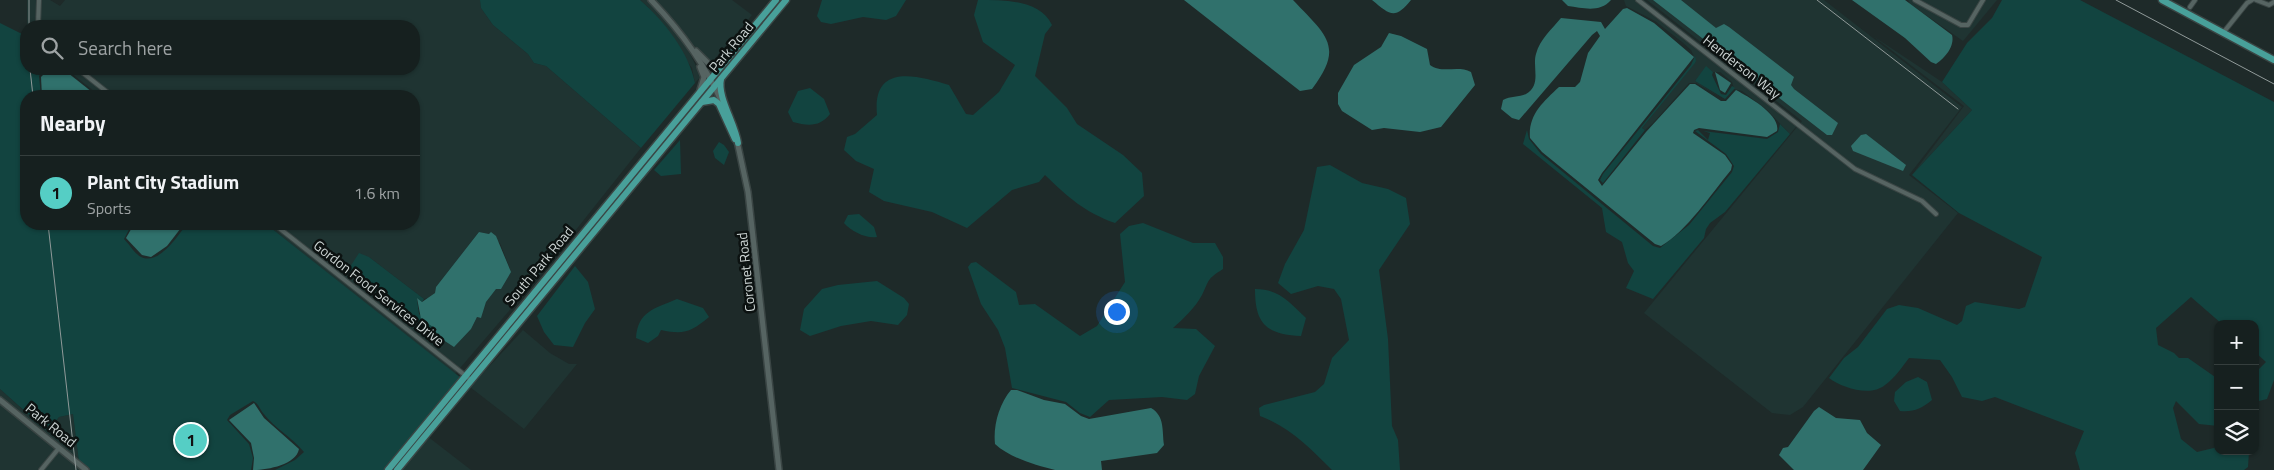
<!DOCTYPE html>
<meta charset="utf-8">
<style>
:root{--surface:#16201f;--page:#1f2828;--text:#f1f3f6;--muted:#9ea3a4;--line:#353e3d;--accent:#55cec5}
body{margin:0;font-family:"Titillium Web",sans-serif;background:var(--page);color:var(--text)}
.controls{position:absolute;right:15px;bottom:15px;display:grid;overflow:hidden;border-radius:10px;box-shadow:0 1px 4px #0004}
.controls button{width:45px;height:45px;display:grid;place-items:center;padding:0;border:0;border-bottom:1px solid var(--line);background:var(--surface);color:var(--text);font:25px sans-serif}
.you{position:absolute;left:1116px;top:311px;width:18px;height:18px;margin:-12px;border:4px solid #fff;border-radius:50%;background:#1a73e8;box-shadow:0 0 0 8px #1a73e833}
.badge{display:grid;place-items:center;width:32px;height:32px;border-radius:50%;background:var(--accent);color:#111;font-size:16px;font-weight:700}
.pin{position:absolute;translate:-50% -50%;border:2px solid #fff;box-shadow:0 1px 5px #0006}
.list{margin:0;padding:0;list-style:none}
h2{display:flex;justify-content:space-between;align-items:center;height:65px;margin:0;padding:0 20px;font-size:21px}
h2 small{font-size:16px;font-weight:400;color:var(--muted)}
.list li{display:grid;grid-template-columns:32px 1fr auto;gap:15px;align-items:center;box-sizing:border-box;height:75px;padding:0 20px;border-top:1px solid var(--line)}
.list b{display:block;font-size:19px;white-space:nowrap}
.list p{margin:0;font-size:16px;white-space:nowrap;color:var(--muted)}
.list em{font-size:16px;font-style:normal;color:var(--muted)}
.icon{flex:none;width:28px;height:28px;fill:none;stroke:currentColor;stroke-width:2;stroke-linecap:round;stroke-linejoin:round}
.map{position:relative;flex:none;width:2274px;height:470px;overflow:hidden}
.search{position:absolute;background:var(--surface);box-shadow:0 1px 4px #0004;left:20px;top:20px;width:400px;height:55px;display:flex;align-items:center;gap:12px;box-sizing:border-box;padding:0 18px;border-radius:20px;color:var(--muted);font-size:19px}
.panel{position:absolute;background:var(--surface);box-shadow:0 1px 4px #0004;left:20px;top:90px;width:400px;height:140px;border-radius:20px}
.map>svg:first-child{display:block}
</style>
<div class="map">
<svg width="2274" height="470" viewBox="0 0 2274 470">
<rect width="100%" height="100%" fill="#1e2a29"/>
<g fill="#1f3432" fill-rule="evenodd">
<path d="M27 0H50L60 6 65 0H480L481 8 493 25 528 54 534 63 546 66 641 148 544 270 455 374 266 224H414V96H100L66 69H414V26H27ZM479 232 489 234 500 243 510 269 486 302 481 318 477 317 471 329 454 346 419 324 348 270 369 257 424 299 428 298 435 293 436 287Z"/>
<polygon points="640,0 648,0 685,44 701,76 695,83 692,68 648,7"/>
<polygon points="654,0 732,0 752,15 712,62 689,41"/>
<polygon points="1624,0 1644,0 1800,122 1790,134 1767,110 1742,91 1734,89 1732,82 1720,72 1713,72 1706,67 1695,81 1723,99 1696,83 1689,83 1653,123 1645,130 1642,128 1696,61 1691,50 1682,42 1655,21 1626,6"/>
<polygon points="1647,0 1824,0 1962,107 1909,175 1958,213 1803,407 1790,415 1772,413 1644,313 1802,121"/>
<polygon points="1908,0 1997,0 1963,41 1910,4"/>
<polygon points="1873,36 1942,82 1972,110 1912,175 1964,106"/>
<polygon points="523,330 550,353 569,364 577,364 524,429 470,387"/>
<polygon points="0,389 46,431 59,417 73,414 79,462 0,397"/>
<polygon points="0,403 80,468 80,470 0,470"/>
<polygon points="427,436 471,470 400,470"/>
</g>
<g fill="#124440">
<path d="M480 0H640C664 21 689 52 695 83L641 148 546 66 534 63 528 54 493 25 481 8Z"/>
<polygon points="822,0 906,0 896,16 886,20 863,17 831,24 821,22 817,16"/>
<path d="M978 0C1006 0 1040 0 1052 25L1045 34 1035 76 1067 108 1077 124 1123 155 1142 173 1144 196 1115 223C1084 212 1068 197 1045 175L1039 182 1012 190 967 228 932 212 884 201 869 192 874 169 856 161 844 150 847 137 855 134 877 115C872 63 916 75 949 85L966 114 973 115 999 92 1015 65 983 42 974 15Z"/>
<path d="M2002 0H2080L2274 102V380L2267 399 2255 402V373L2266 362 2255 352V324H2222L2191 297 2156 328 2158 345 2174 353 2179 358H2188L2218 379V426L2199 424 2176 401 2173 408 2181 439 2197 452 2218 447V451H2249L2248 467 2244 470H2080L2075 453 2084 431 1995 397 1982 401 1962 397 1952 377 1940 360 1909 358C1902 367 1895 378 1885 385 1871 397 1842 388 1829 378L1844 358 1858 347 1887 309 1899 305 1918 308 1957 325 1962 321 1966 306 1975 302 2019 309 2025 307 2042 257 1959 213 1912 175 1972 110 1942 82 1967 43 1992 18Z"/>
<path d="M0 23 26 36 25 69H45L39 76 41 96H26V224H132L124 239C129 244 135 254 141 257 159 266 178 235 187 224H266L461 378 385 470H275L295 460 304 452C292 437 274 428 263 413 259 408 259 404 253 401L230 415 227 420 249 444 253 458 251 470H89L79 462 73 414 59 417 47 431 0 389Z"/>
<polygon points="1695,56 1696,61 1695,63 1642,128 1645,130 1603,183 1600,180 1603,174 1691,65"/>
<polygon points="1706,66 1713,72 1712,75 1721,94 1726,95 1732,86 1735,88 1725,99 1695,81"/>
<path d="M810 88 824 99 830 114C820 127 808 126 793 122L788 112 798 91Z"/>
<polygon points="1780,124 1790,134 1725,212 1710,223 1706,229 1704,238 1653,299 1626,288 1634,271 1628,263 1622,242 1606,232 1602,208 1523,144 1527,130 1529,139 1541,154 1653,246 1660,248 1689,225 1732,172 1734,166 1726,154 1695,131 1698,130 1708,140 1710,133 1703,131 1767,139 1778,132"/>
<polygon points="680,140 681,174 661,176 654,170"/>
<polygon points="719,142 724,145 729,152 724,165 715,158 713,151"/>
<path d="M1330 165 1362 183 1388 189 1406 198 1410 224 1379 270 1388 339 1392 426 1398 440 1400 470H1332C1310 448 1290 427 1260 416L1259 408 1264 405 1315 392 1324 384 1332 358 1349 340 1341 299 1334 289 1318 286 1291 294 1278 283 1285 264 1304 230 1317 167Z"/>
<path d="M859 214 874 227 877 237C866 239 851 231 844 223L848 215Z"/>
<path d="M1143 223 1193 243H1215L1223 257V269C1206 280 1210 279 1202 295 1195 308 1183 319 1173 328L1196 329 1215 346 1199 376 1195 394 1187 400 1162 397 1109 400 1090 417 1080 413 1066 402 1012 388 1005 348 998 330 981 304 968 267 971 263 976 262 1016 292 1019 305 1035 304 1080 336 1097 326 1125 282 1120 234 1129 226Z"/>
<polygon points="359,253 369,257 424,299 422,302 417,298 417,300 419,314 433,327 431,332 348,270"/>
<polygon points="575,266 588,282 595,309 585,323 573,347 554,345 544,332 537,316"/>
<polygon points="877,281 904,298 909,304 907,315 898,325 871,321 841,326 810,336 800,330 804,309 822,289 838,285"/>
<path d="M1255 289C1279 289 1289 302 1306 318L1301 336C1267 334 1255 325 1255 289Z"/>
<path d="M677 299 703 308 709 317C691 332 684 335 661 330L658 336 648 343 636 338C638 311 654 309 677 299Z"/>
<path d="M1918 377 1927 382 1932 400C1921 409 1914 412 1900 411L1894 401 1895 392 1906 382Z"/>
</g>
<g fill="#30716c">
<path d="M1184 0H1293C1326 35 1345 46 1312 89L1300 91Z"/>
<path d="M1372 0H1411C1395 20 1390 15 1372 0Z"/>
<path d="M1562 0H1611C1600 13 1583 8 1568 6Z"/>
<polygon points="1653,0 1681,0 1716,28 1724,24 1729,27 1794,77 1791,85 1794,89 1838,123 1832,135 1827,135"/>
<path d="M1852 0H1905L1952 35C1955 46 1945 58 1936 64L1931 62 1905 38Z"/>
<path d="M1627 8 1654 23 1694 57 1602 173 1598 180 1602 186 1646 132 1690 84H1695L1721 101H1726L1736 90C1749 97 1781 115 1777 131L1767 137 1699 128 1694 130 1693 133 1725 155 1732 165 1731 170C1711 194 1687 231 1661 246L1655 244 1542 152 1530 138C1528 115 1543 102 1559 87H1575L1580 82 1588 53 1600 36 1597 31 1592 35 1519 120 1512 118 1501 109 1503 100C1510 96 1519 97 1526 94 1542 85 1532 67 1536 54 1540 39 1552 29 1561 18L1601 22 1605 29 1623 9Z"/>
<path d="M1389 33 1401 36 1427 49 1430 65C1442 74 1458 65 1471 72L1475 85 1441 127 1420 132 1384 128 1372 130 1342 111 1338 104V93L1354 65 1381 47Z"/>
<polygon points="49,69 63,69 97,96 42,96 41,77"/>
<polygon points="1715,72 1731,83 1725,93 1720,90"/>
<polygon points="1866,134 1906,165 1903,171 1853,151 1851,146 1861,135"/>
<polygon points="134,224 184,224 167,246 151,257 142,255 126,238"/>
<polygon points="479,232 489,234 491,232 496,236 511,272 501,289 496,289 486,302 481,318 477,317 471,329 454,347 431,332 433,327 421,319 417,298 422,302 435,293 436,287"/>
<path d="M1011 390H1017L1044 400 1065 404 1081 416 1089 419 1151 408C1165 416 1162 431 1164 445L1157 453 1101 461 1102 470C1089 470 1066 470 1055 470 1036 465 1010 458 995 444 993 426 999 404 1011 390Z"/>
<path d="M254 403 264 418 299 449C296 465 267 470 253 470L254 458 251 443 229 420Z"/>
<polygon points="1819,407 1836,418 1860,420 1867,433 1881,445 1863,470 1794,470 1779,455 1783,448 1788,447 1814,411"/>
</g>
<g fill="none" stroke-linecap="round" stroke-linejoin="round">
<defs>
<g id="minor">
<polyline points="1638,0 1855,169 1922,201 1936,214"/>
<polyline points="1915,0 1961,25 1968,25 1983,0"/>
<polyline points="2256,0 2269,5 2274,2"/>
<polyline points="2190,7 2195,0"/>
<polyline points="38,26 39,0"/>
<polyline points="2223,33 2247,3 2252,0"/>
<polyline points="78,69 112,96"/>
<polyline points="274,224 471,380"/>
<polyline points="41,470 59,448"/>
</g>
<g id="tertiary">
<path d="M651 0C680 30 705 64 722 103"/>
<polyline points="696,51 709,64 718,64 726,59"/>
<polyline points="700,67 704,77 700,90"/>
<polyline points="737,141 748,192 779,470"/>
<polyline points="0,400 86,470"/>
</g>
<g id="primary">
<polyline points="2162,0 2274,60"/>
<path d="M721 79C717 97 735 123 738 143"/>
<polyline points="702,102 714,100 719,104 735,139"/>
<polyline points="388,470 776,0"/>
<polyline points="397,470 786,0"/>
</g>
</defs>
<use href="#minor" stroke="#3a4544" stroke-width="6"/>
<use href="#tertiary" stroke="#3a4544" stroke-width="8"/>
<use href="#primary" stroke="#3a4544" stroke-width="9"/>
<use href="#minor" stroke="#566462" stroke-width="4"/>
<use href="#tertiary" stroke="#566462" stroke-width="5"/>
<use href="#primary" stroke="#48a09a" stroke-width="6"/>
<g stroke="#909a99" stroke-width="1">
<polyline points="1817,0 1958,109"/>
<polyline points="2116,0 2274,84"/>
<polyline points="29,26 29,0"/>
<polyline points="30,69 33,96"/>
<polyline points="48,224 76,470"/>
</g>
</g>
<g text-anchor="middle" stroke-width="5" stroke-linejoin="round" paint-order="stroke">
<g font-size="14" fill="#ccd4d3" stroke="#0c1211">
<text transform="translate(731 47) rotate(-50)" y="5">Park Road</text>
<text transform="translate(1742 67) rotate(38)" y="5">Henderson Way</text>
<text transform="translate(539 266) rotate(-50)" y="5">South Park Road</text>
<text transform="translate(746 272) rotate(-96)" y="5">Coronet Road</text>
<text transform="translate(379 293) rotate(38)" y="5">Gordon Food Services Drive</text>
<text transform="translate(51 425) rotate(39)" y="5">Park Road</text>
</g>
</g>
</svg>
<div class="controls">
<button>+</button>
<button>−</button>
<button><svg class="icon" aria-label="layers" viewBox="0 0 24 24"><path d="M12 4l9 5-9 5-9-5zM3 14l9 5 9-5"/></svg></button>
</div>
<div class="you"></div>
<div class="pin badge" style="left:191px;top:440px">1</div>
<div class="search"><svg class="icon" aria-label="search" viewBox="0 0 24 24"><circle cx="10" cy="10" r="6"/><path d="M15 15l6 6"/></svg>Search here</div>
<section class="panel">
<h2>Nearby<small></small></h2>
<ul class="list">
<li><span class="badge">1</span><div><b>Plant City Stadium</b><p>Sports</p></div><em>1.6 km</em></li>
</ul>
</section>
</div>
